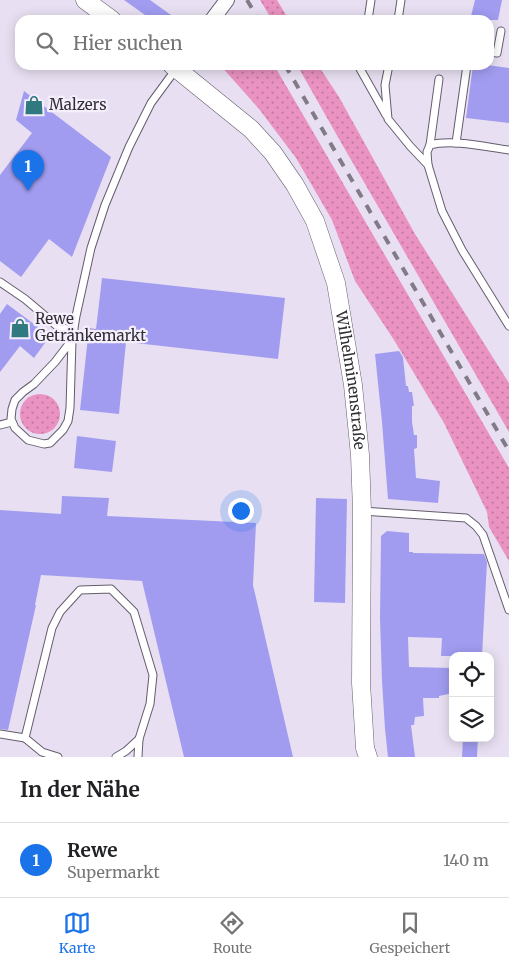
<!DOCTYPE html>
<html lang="de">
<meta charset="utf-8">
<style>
:root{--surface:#fff;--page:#f2f2f2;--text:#202124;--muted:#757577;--line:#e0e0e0;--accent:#1a73e8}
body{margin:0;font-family:Merriweather,serif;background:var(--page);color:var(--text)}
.controls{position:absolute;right:15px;bottom:15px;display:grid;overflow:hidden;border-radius:10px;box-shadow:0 2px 12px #0003}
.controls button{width:45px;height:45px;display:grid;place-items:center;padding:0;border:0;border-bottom:1px solid var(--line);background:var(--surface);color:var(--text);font:25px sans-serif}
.you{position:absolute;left:240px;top:510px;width:18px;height:18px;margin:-12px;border:4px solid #fff;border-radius:50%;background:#1a73e8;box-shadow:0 0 0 8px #1a73e833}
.badge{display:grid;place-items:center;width:32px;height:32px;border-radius:50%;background:var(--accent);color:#fff;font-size:16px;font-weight:700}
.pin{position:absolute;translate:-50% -41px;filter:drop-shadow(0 1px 2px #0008)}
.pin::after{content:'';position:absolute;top:26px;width:18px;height:15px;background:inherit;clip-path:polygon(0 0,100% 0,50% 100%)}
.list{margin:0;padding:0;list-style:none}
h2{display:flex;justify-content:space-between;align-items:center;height:65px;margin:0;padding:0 20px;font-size:21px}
h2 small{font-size:16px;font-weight:400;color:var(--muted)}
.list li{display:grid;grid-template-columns:32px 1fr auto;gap:15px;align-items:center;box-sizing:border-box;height:75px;padding:0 20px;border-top:1px solid var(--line)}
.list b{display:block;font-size:19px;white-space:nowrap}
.list p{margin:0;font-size:16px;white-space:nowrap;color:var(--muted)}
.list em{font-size:16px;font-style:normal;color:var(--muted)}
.icon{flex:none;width:28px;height:28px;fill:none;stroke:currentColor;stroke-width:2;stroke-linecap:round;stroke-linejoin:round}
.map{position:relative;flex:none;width:509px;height:757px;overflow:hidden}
.search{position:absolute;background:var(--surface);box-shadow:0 2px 12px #0003;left:15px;right:15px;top:15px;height:55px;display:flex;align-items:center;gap:12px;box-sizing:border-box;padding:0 18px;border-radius:15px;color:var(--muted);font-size:19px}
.sheet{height:140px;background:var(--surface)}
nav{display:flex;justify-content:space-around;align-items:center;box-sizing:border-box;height:70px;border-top:1px solid var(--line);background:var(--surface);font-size:14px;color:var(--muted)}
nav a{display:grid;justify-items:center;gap:2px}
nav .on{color:var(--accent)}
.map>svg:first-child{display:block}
</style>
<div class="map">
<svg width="509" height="757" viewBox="0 0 509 757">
<defs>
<pattern id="grass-dots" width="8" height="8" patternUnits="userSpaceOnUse" patternTransform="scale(1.25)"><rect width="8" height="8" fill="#ea93c2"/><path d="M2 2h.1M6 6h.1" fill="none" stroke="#be789e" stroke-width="1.8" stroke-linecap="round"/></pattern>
</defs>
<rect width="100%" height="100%" fill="#e8e0f2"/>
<g fill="url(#grass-dots)">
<polygon points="260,0 277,0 289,20 272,20"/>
<polygon points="220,65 274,65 509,468 509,561 489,527 487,512 444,423 394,340 355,281 332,220 296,158 259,109"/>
<polygon points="297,65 318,65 339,97 415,234 509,383 509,432 343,146"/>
<circle cx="40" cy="414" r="20"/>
</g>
<g fill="#a19cf0">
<polygon points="124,0 150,0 178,20 152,20"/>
<polygon points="475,0 502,0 498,20 470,20"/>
<polygon points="473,65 487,65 509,68 509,123 466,118"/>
<polygon points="24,91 111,157 72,257 49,239 21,277 0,261 0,175 32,133 16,120"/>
<polygon points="102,278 285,298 278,359 126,342 119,414 80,410 89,328 96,329"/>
<polygon points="7,304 50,336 34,358 20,346 0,372 0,314"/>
<polygon points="399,351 403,357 406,386 408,386 409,392 412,392 414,406 412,406 412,422 414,435 417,435 417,448 414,449 416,478 440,481 438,503 388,499 382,422 375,354"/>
<polygon points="77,436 116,441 112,472 74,468"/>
<polygon points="62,496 109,498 107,516 256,523 253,585 293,757 184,757 142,581 41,575 35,605 36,605 8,730 0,729 0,510 61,514"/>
<polygon points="316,498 347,499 345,603 314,602"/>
<polygon points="387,531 409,533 409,552 413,552 413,553 484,554 487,562 482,656 441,656 442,638 408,637 409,667 453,668 453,693 439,696 439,698 423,698 424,716 415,717 414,725 411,725 415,757 388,757 385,729 382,681 380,618 381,536"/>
<polygon points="463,738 478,738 477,757 462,757"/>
</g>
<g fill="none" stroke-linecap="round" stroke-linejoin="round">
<defs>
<g id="service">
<polyline points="368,20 371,0"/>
<polyline points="398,20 401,0"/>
<polyline points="489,52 497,53 501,31"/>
<polyline points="360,65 359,67 386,115"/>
<polyline points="389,65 385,85 388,119 410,146 428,165 442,211 462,250 509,326"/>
<polyline points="456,143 467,65"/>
<polyline points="430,145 439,79"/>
<path d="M428 165 427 152 430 145C452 139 486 147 509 150"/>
<polyline points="0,282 25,299 57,326 74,331"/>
<polyline points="72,340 55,362 34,384 23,392 15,400 12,409 11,419 15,428 28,440 44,444 50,443 63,430 68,421 70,408 72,340 76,316 91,248 105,205 129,147 151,103 176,69"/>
<polyline points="0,425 12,422"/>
<polyline points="362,511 466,518 476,526 483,535 509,610"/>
<polyline points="0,734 25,738 52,628 60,612 80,590 111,589 134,612 153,675 150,704 139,739 138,757"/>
<polyline points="25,738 42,752 58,757"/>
<polyline points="116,757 126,751 139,739"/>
</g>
<polyline id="minor" points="212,20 227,0"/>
<g id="tertiary">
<polyline points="85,0 112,20"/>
<path id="s1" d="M172 65 251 129 273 153 295 185 315 221 336 283 353 385 360 455 362 511 361 683 365 748 368 757"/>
</g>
</defs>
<use href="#service" stroke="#645d6c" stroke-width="9"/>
<use href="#minor" stroke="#645d6c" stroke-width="16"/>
<use href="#tertiary" stroke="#645d6c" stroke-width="19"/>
<use href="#service" stroke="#fff" stroke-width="7"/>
<use href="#minor" stroke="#fff" stroke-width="14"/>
<use href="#tertiary" stroke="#fff" stroke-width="18"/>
<g stroke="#807b86" stroke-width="4" stroke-dasharray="9 9" stroke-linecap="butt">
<polyline points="247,0 259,20"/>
<polyline points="285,65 509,451"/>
</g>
</g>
<defs>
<symbol id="shop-bare" viewBox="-9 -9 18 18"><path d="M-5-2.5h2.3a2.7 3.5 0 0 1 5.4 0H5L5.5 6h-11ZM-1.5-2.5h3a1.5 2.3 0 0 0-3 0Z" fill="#307980" stroke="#f5eefd" stroke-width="2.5" paint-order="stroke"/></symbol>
</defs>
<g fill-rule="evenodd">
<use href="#shop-bare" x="20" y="91" width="28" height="28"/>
<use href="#shop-bare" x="6" y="314" width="28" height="28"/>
</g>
<g text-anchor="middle" stroke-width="4.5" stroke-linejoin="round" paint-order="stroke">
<g font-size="15" fill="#312e34" stroke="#f5eefd" text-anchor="start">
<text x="49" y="110">Malzers</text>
<text x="35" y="324">Rewe<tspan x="35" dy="17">Getränkemarkt</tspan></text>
</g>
<g font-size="15" fill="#312e34" stroke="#f5eefd">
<text dy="5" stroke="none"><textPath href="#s1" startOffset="378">Wilhelminenstraße</textPath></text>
</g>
</g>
</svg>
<div class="controls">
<button><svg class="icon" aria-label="locate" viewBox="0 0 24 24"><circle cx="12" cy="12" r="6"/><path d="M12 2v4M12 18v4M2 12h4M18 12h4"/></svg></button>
<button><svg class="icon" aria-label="layers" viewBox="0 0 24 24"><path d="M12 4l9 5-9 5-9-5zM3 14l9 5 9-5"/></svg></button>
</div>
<div class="you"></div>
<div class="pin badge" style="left:28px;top:191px">1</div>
<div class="search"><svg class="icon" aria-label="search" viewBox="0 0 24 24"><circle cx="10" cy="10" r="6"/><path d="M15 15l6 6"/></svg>Hier suchen</div>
</div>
<section class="sheet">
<h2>In der Nähe<small></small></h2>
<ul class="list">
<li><span class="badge">1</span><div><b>Rewe</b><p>Supermarkt</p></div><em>140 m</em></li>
</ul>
</section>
<nav>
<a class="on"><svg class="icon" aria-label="map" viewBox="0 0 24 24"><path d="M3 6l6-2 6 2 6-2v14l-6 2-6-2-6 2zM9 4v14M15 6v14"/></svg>Karte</a>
<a><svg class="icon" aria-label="directions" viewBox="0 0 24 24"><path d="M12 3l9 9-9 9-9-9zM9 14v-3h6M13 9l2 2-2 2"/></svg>Route</a>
<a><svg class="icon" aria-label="saved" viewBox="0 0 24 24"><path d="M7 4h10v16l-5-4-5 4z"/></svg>Gespeichert</a>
</nav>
